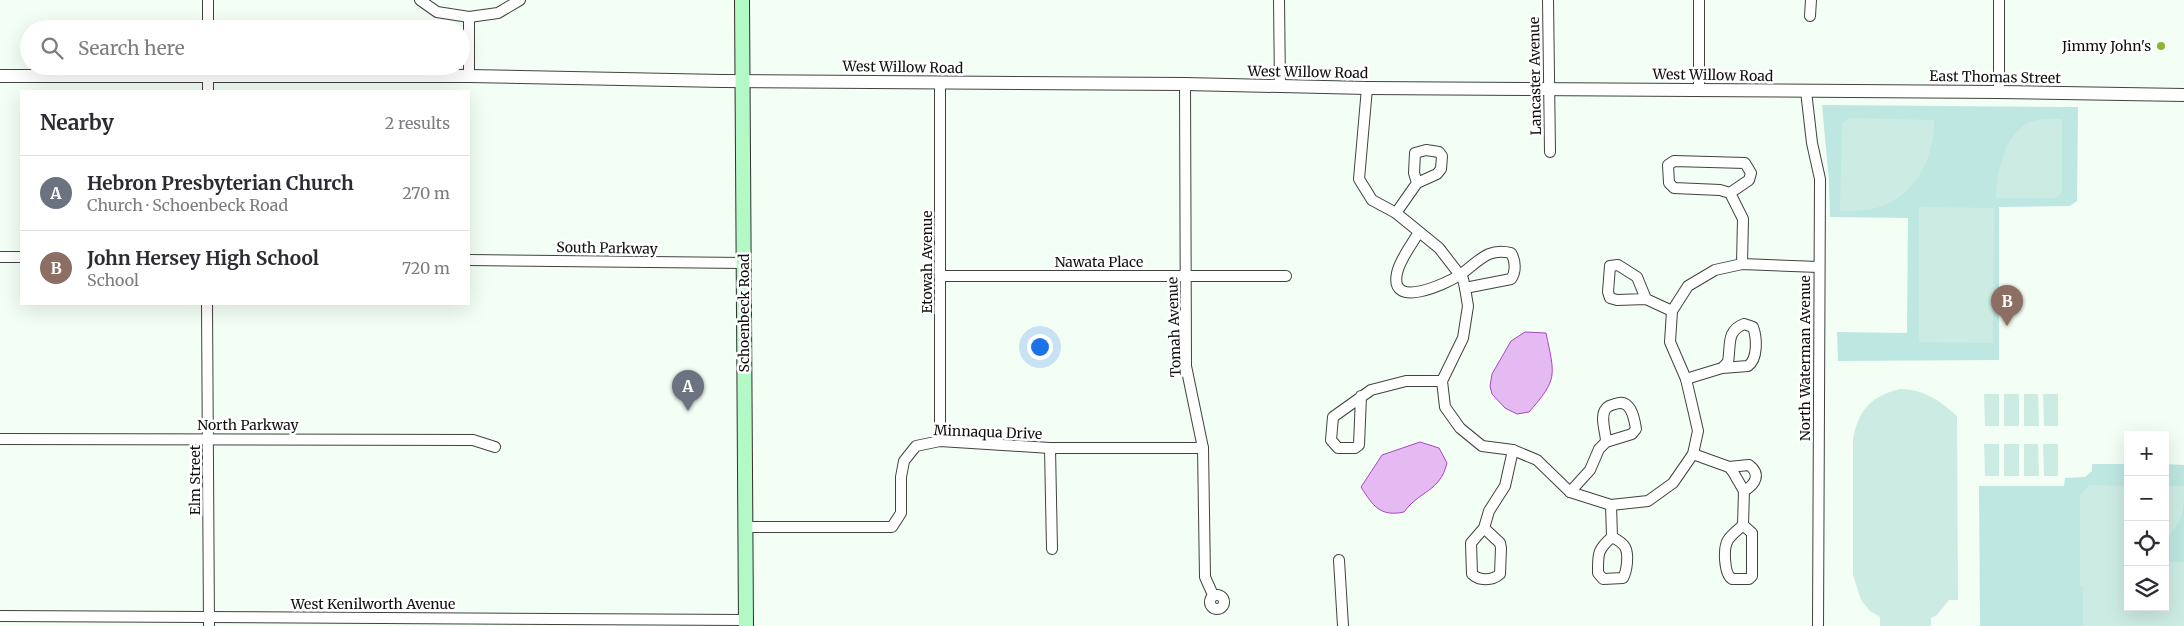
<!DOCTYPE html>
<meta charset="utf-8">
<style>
:root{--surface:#fff;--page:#f2f2f3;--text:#2b2b33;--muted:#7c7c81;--line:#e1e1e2;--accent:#db2777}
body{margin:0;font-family:Merriweather,serif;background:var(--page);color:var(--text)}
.controls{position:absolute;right:15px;bottom:15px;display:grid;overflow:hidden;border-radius:0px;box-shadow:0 5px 20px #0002}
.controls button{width:45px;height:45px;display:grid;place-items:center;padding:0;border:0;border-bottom:1px solid var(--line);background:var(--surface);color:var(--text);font:25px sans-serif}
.you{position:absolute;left:1039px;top:346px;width:18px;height:18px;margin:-12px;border:4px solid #fff;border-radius:50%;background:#1a73e8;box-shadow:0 0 0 8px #1a73e833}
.badge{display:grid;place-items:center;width:32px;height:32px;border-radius:50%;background:var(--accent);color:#fff;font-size:16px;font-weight:700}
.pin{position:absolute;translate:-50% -41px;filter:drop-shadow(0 1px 2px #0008)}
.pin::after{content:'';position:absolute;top:26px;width:18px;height:15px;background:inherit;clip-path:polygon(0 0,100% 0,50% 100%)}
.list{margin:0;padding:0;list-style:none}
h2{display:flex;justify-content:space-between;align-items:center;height:65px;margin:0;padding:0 20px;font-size:21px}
h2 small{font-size:16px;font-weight:400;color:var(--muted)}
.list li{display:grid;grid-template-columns:32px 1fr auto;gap:15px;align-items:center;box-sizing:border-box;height:75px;padding:0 20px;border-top:1px solid var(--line)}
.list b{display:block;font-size:19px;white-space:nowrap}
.list p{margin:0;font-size:16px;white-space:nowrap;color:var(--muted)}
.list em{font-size:16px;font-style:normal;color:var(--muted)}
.icon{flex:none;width:28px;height:28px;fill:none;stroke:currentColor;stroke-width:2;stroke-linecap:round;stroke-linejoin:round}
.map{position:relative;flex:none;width:2184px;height:626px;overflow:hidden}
.search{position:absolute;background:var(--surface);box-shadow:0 5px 20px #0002;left:20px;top:20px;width:450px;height:55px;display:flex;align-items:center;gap:12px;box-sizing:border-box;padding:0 18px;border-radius:28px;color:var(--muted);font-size:19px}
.panel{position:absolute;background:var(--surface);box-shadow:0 5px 20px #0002;left:20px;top:90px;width:450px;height:215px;border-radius:0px}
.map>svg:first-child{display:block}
</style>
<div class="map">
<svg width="2184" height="626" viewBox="0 0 2184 626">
<rect width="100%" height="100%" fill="#f3fef5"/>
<g fill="#bee7e1">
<polygon points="1822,105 2078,107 2077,201 2070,206 1999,207 1999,360 1838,361 1837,332 1907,333 1908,218 1830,217 1829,181"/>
<polygon points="2092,464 2128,464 2128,607 2165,607 2165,464 2184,465 2184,626 1980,626 1979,486 2064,486 2065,478 2085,477 2092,471"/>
</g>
<g fill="#ccece3">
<path d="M1848 118 1934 120C1935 156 1917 193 1882 206 1868 211 1854 211 1840 211L1842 124Z"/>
<path d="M2043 119H2062V192L2056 198H1996C1997 173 2004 136 2028 123 2032 121 2039 120 2043 119Z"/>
<polygon points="1919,207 1994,208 1993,343 1919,342"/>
<path d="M1900 389C1924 389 1940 401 1957 416L1958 600H1949L1937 615 1931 618V626H1880V617L1870 611 1861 600 1853 575V440C1858 410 1871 396 1900 389Z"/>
<polygon points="1984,394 1999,394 1999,426 1985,426"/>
<rect x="2004" y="394" width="15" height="32"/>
<polygon points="2024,394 2038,394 2039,426 2024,426"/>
<polygon points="2043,394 2058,394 2058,426 2044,426"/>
<polygon points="1984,444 1999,444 1999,476 1985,476"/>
<rect x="2004" y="444" width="15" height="32"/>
<polygon points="2024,444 2038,444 2039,476 2024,476"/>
<polygon points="2043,444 2058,444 2058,476 2044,476"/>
<polygon points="2089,485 2128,486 2128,607 2165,607 2165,562 2184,562 2184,626 2083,626 2083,587 2080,586 2080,495"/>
<path d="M2165 486H2184C2184 512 2183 521 2165 541Z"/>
</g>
<g fill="#e5baf2" stroke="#a946c5">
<path d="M1525 332 1546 333C1555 376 1558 379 1529 412L1517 414 1505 408 1492 394 1490 386 1492 374 1511 341Z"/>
<path d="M1420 442 1439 448 1447 463C1440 492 1419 491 1404 512 1380 517 1373 506 1361 487L1382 455Z"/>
</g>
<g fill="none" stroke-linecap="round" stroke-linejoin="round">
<defs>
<g id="minor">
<polyline points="208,0 208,29"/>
<polyline points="420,0 437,12 469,17 498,13 520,0"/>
<polyline points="1279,0 1280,86"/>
<polyline points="1548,0 1550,152"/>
<polyline points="1699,0 1699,90"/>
<polyline points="1999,0 1999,92"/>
<polyline points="1810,16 1811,0"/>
<polyline points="469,76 469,17"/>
<polyline points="940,83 940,441"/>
<polyline points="1185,84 1186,366 1203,448 1205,577 1213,595"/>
<polyline points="1367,88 1359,179 1372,200 1396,213 1439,248 1463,279 1465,288 1468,306 1463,338 1442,381 1445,407 1460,428 1482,446 1513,450 1537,460 1570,492 1611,505 1648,501 1673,483 1693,454 1698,431 1693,409 1686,379 1670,342 1672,311 1688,286 1715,270 1742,264 1819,267"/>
<polyline points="208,91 208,66"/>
<polyline points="1806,91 1812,143 1820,179 1818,626"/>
<polyline points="1730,193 1749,180 1751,173 1745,163 1674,161 1668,165 1669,183 1674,188 1720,190 1730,193 1743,219 1742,264"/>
<polyline points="1396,213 1417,183 1437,174 1441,169 1442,156 1439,152 1426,150 1415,153 1414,173 1417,183"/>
<path d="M1419 232C1412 244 1400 259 1397 273 1389 311 1447 283 1460 275 1470 268 1478 259 1489 254 1496 251 1503 251 1511 253 1516 261 1516 272 1511 279L1465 288"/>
<polyline points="0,257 21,257"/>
<polyline points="469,260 744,263"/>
<polyline points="941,276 1286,276"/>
<polyline points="1646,299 1637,277 1618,265 1610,266 1608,292 1610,298 1617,300 1646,299 1672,311"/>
<polyline points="207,304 209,626"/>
<path d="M1686 379 1722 368 1748 366C1758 359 1757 338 1753 327L1744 324C1726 331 1731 345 1728 362L1722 368"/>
<polyline points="1361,396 1359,445 1355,448 1338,448 1331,440 1333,417 1371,390 1406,381 1442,381"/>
<polyline points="0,439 473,440 495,447"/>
<polyline points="1050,448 1052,549"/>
<path d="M1693 454 1729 467 1733 472 1744 491 1743 525C1738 530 1732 534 1728 540 1723 548 1724 574 1732 579H1749L1752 576V533L1743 525"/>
<path d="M1729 467 1749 465C1761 474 1756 484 1744 491"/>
<path d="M1570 492 1590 470 1599 449 1606 442 1632 434 1636 429C1634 416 1630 398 1615 404 1611 405 1607 406 1605 410 1600 419 1606 432 1606 442"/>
<polyline points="1611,505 1612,537"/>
<polyline points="746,527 892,527 901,513 901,477 904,461 916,446 940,441 1050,448 1203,448"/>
<path d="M1484 528 1500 543 1501 548 1500 574C1492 581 1479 581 1472 574L1471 543 1484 528 1489 511 1505 486 1513 450"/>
<path d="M1612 537C1616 539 1622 542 1625 547 1629 554 1627 571 1623 578L1603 579 1598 573C1598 554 1597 550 1612 537Z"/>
<polyline points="1339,560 1343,626"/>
<circle cx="1217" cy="602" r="7"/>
<polyline points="0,616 746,620"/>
</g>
<polyline id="tertiary" points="0,76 469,76 722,81 1185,84 1367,88 1999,92 2184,95"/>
<polyline id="secondary" points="742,0 746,626"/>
</defs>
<use href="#minor" stroke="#424242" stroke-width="12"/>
<use href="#tertiary" stroke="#424242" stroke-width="14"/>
<use href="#secondary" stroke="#313131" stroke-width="16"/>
<use href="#minor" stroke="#fff" stroke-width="10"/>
<use href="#tertiary" stroke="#fff" stroke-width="12"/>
<use href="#secondary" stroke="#b2f9c6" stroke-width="14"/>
</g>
<circle fill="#8ab730" stroke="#fff" stroke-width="2" cx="2161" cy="46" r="5"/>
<g text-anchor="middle" stroke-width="5" stroke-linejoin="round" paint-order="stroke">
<g font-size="14" fill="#0f0f0f" stroke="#fff" text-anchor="end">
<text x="2151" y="51">Jimmy John's</text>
</g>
<g font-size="14" fill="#0f0f0f" stroke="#fff">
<text transform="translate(903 67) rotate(1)" y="5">West Willow Road</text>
<text transform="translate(1308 72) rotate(1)" y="5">West Willow Road</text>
<text transform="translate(1713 75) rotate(1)" y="5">West Willow Road</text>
<text transform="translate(1535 76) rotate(-91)" y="5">Lancaster Avenue</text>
<text transform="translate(1995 77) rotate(1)" y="5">East Thomas Street</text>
<text transform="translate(607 248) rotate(1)" y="5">South Parkway</text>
<text transform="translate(927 262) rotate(-90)" y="5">Etowah Avenue</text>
<text x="1099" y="267">Nawata Place</text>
<text transform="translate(744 313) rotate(-90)" y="5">Schoenbeck Road</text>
<text transform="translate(1174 327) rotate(-92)" y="5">Tomah Avenue</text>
<text transform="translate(1805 358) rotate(-90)" y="5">North Waterman Avenue</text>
<text x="248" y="430">North Parkway</text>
<text transform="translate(988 432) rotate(2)" y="5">Minnaqua Drive</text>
<text transform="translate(195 480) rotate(-90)" y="5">Elm Street</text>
<text x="373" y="609">West Kenilworth Avenue</text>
</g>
</g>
</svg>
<div class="controls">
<button>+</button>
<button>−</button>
<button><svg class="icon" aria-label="locate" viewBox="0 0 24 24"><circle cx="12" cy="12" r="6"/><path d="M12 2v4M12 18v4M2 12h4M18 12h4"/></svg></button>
<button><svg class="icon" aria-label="layers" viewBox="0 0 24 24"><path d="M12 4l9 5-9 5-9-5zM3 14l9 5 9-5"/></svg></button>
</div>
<div class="you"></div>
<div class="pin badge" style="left:688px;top:411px;background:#6b7280">A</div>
<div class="pin badge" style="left:2007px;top:326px;background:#8d6e63">B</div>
<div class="search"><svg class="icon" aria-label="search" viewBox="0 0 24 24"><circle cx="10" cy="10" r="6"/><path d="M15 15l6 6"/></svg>Search here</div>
<section class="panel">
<h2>Nearby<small>2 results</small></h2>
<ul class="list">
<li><span class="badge" style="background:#6b7280">A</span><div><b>Hebron Presbyterian Church</b><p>Church · Schoenbeck Road</p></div><em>270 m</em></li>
<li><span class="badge" style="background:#8d6e63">B</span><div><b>John Hersey High School</b><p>School</p></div><em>720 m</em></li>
</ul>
</section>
</div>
